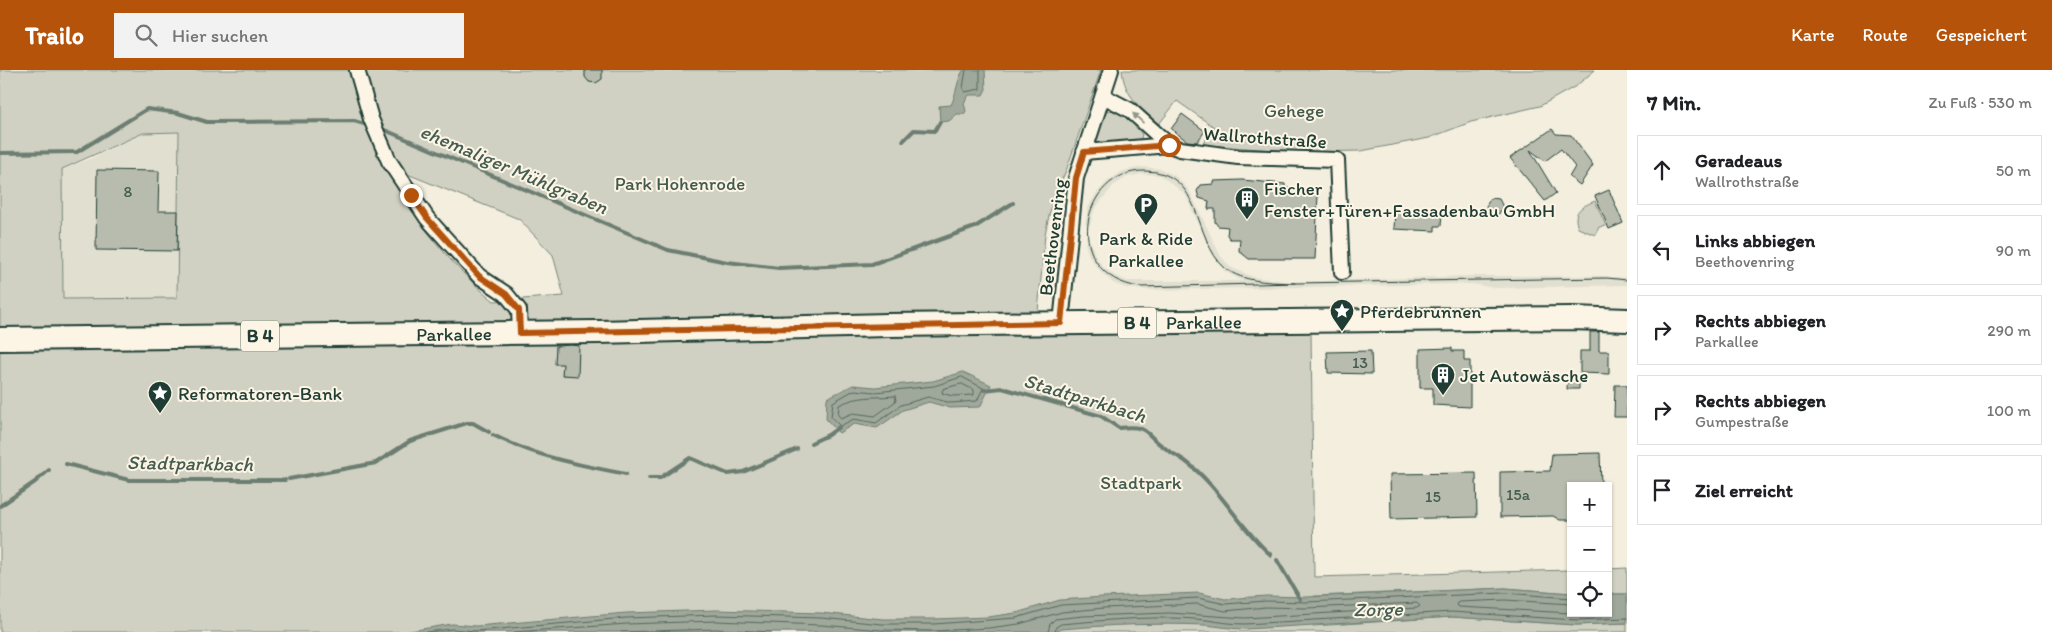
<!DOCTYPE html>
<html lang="de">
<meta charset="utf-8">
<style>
:root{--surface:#fff;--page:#f2f2f2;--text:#202124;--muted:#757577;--line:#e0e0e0;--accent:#b45309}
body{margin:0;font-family:Itim,sans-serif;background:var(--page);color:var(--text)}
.controls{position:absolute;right:15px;bottom:15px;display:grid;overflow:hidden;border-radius:0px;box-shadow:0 1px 4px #0004}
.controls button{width:45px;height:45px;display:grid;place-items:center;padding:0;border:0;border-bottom:1px solid var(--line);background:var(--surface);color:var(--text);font:25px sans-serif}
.stop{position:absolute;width:15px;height:15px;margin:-11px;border:4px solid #b45309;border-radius:50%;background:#fff}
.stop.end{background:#b45309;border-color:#fff;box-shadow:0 1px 5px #0008}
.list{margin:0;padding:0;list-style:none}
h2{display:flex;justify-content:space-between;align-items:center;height:65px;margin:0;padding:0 20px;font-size:21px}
h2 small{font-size:16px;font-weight:400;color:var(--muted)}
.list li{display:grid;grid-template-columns:32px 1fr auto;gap:15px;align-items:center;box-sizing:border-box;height:70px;margin:0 10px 10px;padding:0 10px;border:1px solid var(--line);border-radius:0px}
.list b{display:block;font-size:19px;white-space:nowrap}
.list p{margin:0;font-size:16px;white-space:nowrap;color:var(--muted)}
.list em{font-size:16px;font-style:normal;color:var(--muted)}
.icon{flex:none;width:28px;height:28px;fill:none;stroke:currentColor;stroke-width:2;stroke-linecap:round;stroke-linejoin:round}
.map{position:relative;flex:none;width:1627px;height:562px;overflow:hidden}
header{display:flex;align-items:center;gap:30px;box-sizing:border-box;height:70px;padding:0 25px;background:var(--accent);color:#fff}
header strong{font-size:24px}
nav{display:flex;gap:28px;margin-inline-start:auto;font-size:18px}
.search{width:350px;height:45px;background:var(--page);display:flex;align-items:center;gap:12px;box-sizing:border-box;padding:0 18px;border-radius:0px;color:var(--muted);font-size:19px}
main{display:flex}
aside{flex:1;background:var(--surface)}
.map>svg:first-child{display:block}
</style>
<header>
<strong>Trailo</strong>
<div class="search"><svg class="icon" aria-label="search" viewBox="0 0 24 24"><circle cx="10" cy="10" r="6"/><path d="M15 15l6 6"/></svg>Hier suchen</div>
<nav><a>Karte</a><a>Route</a><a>Gespeichert</a></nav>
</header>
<main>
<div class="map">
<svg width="1627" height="562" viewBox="0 0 1627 562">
<rect width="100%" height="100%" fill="#f3eede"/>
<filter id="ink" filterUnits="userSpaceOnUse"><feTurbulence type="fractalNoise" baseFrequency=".02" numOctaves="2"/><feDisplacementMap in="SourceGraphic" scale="10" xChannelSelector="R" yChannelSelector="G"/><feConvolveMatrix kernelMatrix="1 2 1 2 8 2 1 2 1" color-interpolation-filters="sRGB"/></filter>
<g filter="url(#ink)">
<g fill="#e1dfd0">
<polygon points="179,62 177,228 63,229 62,99 90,89 143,63"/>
<polygon points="1142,97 1161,99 1175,106 1189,120 1220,185 1230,197 1253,207 1293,212 1471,206 1602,206 1627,208 1627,215 1495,218 1472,214 1453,214 1146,220 1126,218 1113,213 1101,202 1089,186 1085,172 1091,172 1095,185 1103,197 1115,206 1127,211 1243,211 1226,202 1217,192 1212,184 1185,124 1160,105 1142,104 1127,107 1113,116 1094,140 1090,155 1085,154 1088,138 1096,124 1108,111 1123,101"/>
</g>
<g fill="#d0d1c2" stroke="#78877b" fill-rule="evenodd">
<path d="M0 0H1101L1066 101 1053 128 1045 164 1036 264 1311 260 1314 507 1571 500V523L1505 518 1314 526 1313 556 1452 547 1576 555 1627 553V562H0ZM179 62 177 228 63 229 62 99 143 63ZM385 95 519 149 553 185 564 226 494 231C452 198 409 143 385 95Z"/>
<path d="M1122 0H1595L1576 16 1540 36 1471 52 1429 68 1361 81 1303 82 1202 75 1214 57 1177 31 1159 54C1141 38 1124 26 1122 0Z"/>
<polygon points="1111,40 1122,42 1142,64 1141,69 1097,75 1095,70 1103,42"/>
<path d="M1595 131 1606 156 1599 157 1595 165 1578 158C1572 142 1580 137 1595 131Z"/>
<polygon points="1627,498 1627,524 1608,524 1608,499"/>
</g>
<g fill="#a0a89b" stroke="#6c7d72">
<path d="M964 0H985L986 19 983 25H969L964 33 966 41 964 44H957L949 51 940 52 939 36 951 35C956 26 958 5 964 0Z"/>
<polygon points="963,302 991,315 980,337 950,338 929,332 903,340 877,358 854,354 839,363 826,349 827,328 853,315 875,317 933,311"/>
<path d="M1505 518 1571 523V543H1608V524H1627V553L1576 555 1452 547 1246 559C1231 559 1218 556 1204 555 1156 553 1109 555 1061 559L1055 562H404L452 554 476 556 626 543 716 540 821 543 883 549H934L988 547 1016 543 1060 530 1103 527 1199 523 1225 529 1266 526 1306 527Z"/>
</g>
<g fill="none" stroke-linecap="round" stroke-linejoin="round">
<g stroke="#53685d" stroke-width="1">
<polyline points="966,0 963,18 965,22 980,19 980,0"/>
<polygon points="962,307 983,318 977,331 951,333 928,327 901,335 876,353 854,349 840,356 831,347 833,332 854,320 875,322 934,316"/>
<polygon points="962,314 974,320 974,325 952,326 942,323 943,319"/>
<path d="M895 326 896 331 875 346 853 343 841 348 838 345 839 335C859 325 873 328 895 326Z"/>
<polyline points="1571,534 1505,530 1459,532 1456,534 1459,537 1571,543"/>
<polyline points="426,562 452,559 476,561 626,548 716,545 821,548 882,554 934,554 1016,548 1061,535 1198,528 1225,534 1266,531 1306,532 1504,523 1571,528"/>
<polyline points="514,562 627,554 716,551 821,555 882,560 934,561 989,558 1019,554 1062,542 1104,538 1197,534 1225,541 1266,537 1306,538 1417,533 1420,536 1417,538 1245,548 1170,543 1083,546 1055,549 1050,554 1048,562"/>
<polyline points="621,562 716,559 771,562"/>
<path d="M1055 562 1056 557 1061 554C1108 550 1159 545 1207 550 1220 552 1232 554 1245 554L1452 542 1576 550 1627 548"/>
</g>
<g stroke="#6c7d72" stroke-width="4">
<polyline points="380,58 668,180 727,192 779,198 872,194 975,157 1013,133"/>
<polyline points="903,71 914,60 935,61 940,52"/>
<polyline points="0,83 77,82 147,39 178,43 207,52 354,51 368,55"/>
<path d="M984 320 1002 318 1101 346 1119 358C1149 354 1144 364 1165 378 1171 383 1178 386 1185 391 1219 416 1239 457 1271 485"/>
<path d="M493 365C536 387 580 395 626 404"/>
<polyline points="811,373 828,365 839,357"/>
<polyline points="66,394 129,410 285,410"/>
<polyline points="649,408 660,408 690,388 728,404 743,402 797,379"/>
<polyline points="289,409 376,393 410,371 467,353 473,353 489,362"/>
<polyline points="0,436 35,412 49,400"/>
<polyline points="1277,490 1300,529"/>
</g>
</g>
<g fill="#b8bcae" stroke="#1f3d34">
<polygon points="585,0 602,0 602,9 596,13 589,12 585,7"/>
<polygon points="1182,44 1205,61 1197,72 1187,71 1171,59"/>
<polygon points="1552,59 1556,64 1571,65 1593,95 1580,115 1569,107 1575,97 1561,79 1545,91 1530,80 1556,123 1545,131 1510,88"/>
<polygon points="97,100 159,101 158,141 178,141 177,181 96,180"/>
<polygon points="1242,110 1285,114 1285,118 1304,118 1304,120 1314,120 1314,124 1318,124 1315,189 1249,189 1239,181 1240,169 1230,169 1227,165 1228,157 1218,156 1215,152 1215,139 1208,139 1209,131 1199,128 1197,121 1201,115 1214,114 1214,111"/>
<polygon points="1609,120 1623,153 1609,159 1595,126"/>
<polygon points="1491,128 1499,129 1503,137 1498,145 1489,143 1486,136"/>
<polygon points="1395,141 1442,143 1441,156 1435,156 1435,161 1394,159"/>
<polygon points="1590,262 1599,262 1599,281 1609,281 1609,304 1580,303 1580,281 1590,281"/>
<polygon points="571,275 579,276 578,306 562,305 563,294 555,294 556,276"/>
<polygon points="1452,278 1452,281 1464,281 1464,291 1470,291 1470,337 1433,335 1433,318 1420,318 1420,279"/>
<polygon points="1371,281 1372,304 1328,303 1327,282"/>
<polygon points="1568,306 1579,306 1579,319 1567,319"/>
<polygon points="1615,315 1627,315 1627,347 1614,347"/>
<polygon points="1600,383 1601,416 1571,416 1571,450 1560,450 1553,446 1500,447 1500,402 1550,401 1552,384"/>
<polygon points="1476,403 1477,447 1391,449 1390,404"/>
</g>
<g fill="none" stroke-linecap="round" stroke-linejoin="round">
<defs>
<g id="minor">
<polyline points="357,0 371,49 389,91 427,148 479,206 506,224 519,240 520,263"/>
<polyline points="1103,26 1130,40 1169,75 1180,79 1238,87 1337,90 1342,202"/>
<polyline points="1084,82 1169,75"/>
<polyline points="1061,253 1076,108 1111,0"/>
</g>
<g id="primary">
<path id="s1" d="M0 269 598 262 888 255 1573 248 1627 250"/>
</g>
</defs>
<use href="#minor" stroke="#1f3d34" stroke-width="18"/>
<use href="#primary" stroke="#1f3d34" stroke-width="26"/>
<use href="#minor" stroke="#fcf5e5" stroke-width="14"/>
<use href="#primary" stroke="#fcf5e5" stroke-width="22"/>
<path stroke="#1f3d34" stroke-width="1" d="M1295 213 1140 217C1060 206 1079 99 1146 101 1204 102 1192 169 1225 198 1244 213 1272 212 1295 213L1607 208 1627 210"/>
</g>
<defs><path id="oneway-solid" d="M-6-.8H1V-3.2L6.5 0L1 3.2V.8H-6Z" transform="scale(1.25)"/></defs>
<use fill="#8e998c" href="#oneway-solid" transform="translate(1138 48) rotate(-137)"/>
</g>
<g fill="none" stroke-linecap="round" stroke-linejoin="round" filter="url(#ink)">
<polyline stroke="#b45309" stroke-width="6" points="411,125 427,148 479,206 506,224 519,240 520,263 1061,253 1074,128 1076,108 1084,82 1169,75"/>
</g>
<defs>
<symbol id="building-pin" viewBox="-11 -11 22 30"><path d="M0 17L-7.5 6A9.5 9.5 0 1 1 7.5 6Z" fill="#1f3d34" stroke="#fcf5e5"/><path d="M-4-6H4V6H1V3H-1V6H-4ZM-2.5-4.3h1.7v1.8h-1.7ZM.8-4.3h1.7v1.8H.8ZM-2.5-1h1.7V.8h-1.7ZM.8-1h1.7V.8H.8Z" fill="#fff"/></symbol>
<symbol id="parking-pin" viewBox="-11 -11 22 30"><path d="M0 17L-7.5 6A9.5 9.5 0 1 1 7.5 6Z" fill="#1f3d34" stroke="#fcf5e5"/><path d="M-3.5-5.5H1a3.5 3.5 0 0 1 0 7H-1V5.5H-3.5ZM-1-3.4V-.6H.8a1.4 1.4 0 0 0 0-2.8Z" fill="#fff"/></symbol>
<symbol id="sight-pin" viewBox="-11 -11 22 30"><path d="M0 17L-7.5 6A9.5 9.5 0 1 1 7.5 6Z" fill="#1f3d34" stroke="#fcf5e5"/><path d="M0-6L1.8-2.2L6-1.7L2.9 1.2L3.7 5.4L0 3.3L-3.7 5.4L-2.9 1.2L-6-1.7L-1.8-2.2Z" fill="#fff"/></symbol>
</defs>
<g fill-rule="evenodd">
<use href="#building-pin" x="1233" y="115" width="28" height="38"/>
<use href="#parking-pin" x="1132" y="121" width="28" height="38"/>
<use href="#sight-pin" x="1328" y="227" width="28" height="38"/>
<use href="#building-pin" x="1429" y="291" width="28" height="38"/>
<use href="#sight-pin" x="146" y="309" width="28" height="38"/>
</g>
<g text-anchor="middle" stroke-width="4" stroke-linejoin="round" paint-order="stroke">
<g font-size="16" fill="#455d52">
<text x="128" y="127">8</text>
<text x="1360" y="298">13</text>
<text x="1518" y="430">15a</text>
<text x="1433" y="432">15</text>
</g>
<g fill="#fcf5e5" stroke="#617469" stroke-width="1">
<rect x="1118" y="237.5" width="38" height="31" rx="4"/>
<rect x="241" y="250.5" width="38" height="31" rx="4"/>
</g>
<g font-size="18" font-weight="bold" fill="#1f3d34">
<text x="1137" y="259">B 4</text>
<text x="260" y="272">B 4</text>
</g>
<g font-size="19" fill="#425b50" stroke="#fcf5e5">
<text x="1294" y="47">Gehege</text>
<text x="680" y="120">Park Hohenrode</text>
<text x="1141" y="419">Stadtpark</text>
</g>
<g font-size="19" fill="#1f3d34" stroke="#fcf5e5">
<text transform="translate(1265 67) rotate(4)" y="7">Wallrothstraße</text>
<text transform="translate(1052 167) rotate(-83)" y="7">Beethovenring</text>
<text dy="7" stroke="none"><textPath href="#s1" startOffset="1204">Parkallee</textPath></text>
<text dy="7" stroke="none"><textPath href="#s1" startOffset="454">Parkallee</textPath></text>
</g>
<g font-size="19" fill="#1f3d34" stroke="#fcf5e5" text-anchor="start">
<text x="1264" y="125">Fischer<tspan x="1264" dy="22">Fenster+Türen+Fassadenbau GmbH</tspan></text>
<text x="1146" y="175" text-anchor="middle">Park &amp; Ride<tspan x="1146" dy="22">Parkallee</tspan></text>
<text x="1360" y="248">Pferdebrunnen</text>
<text x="1460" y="312">Jet Autowäsche</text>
<text x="178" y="330">Reformatoren-Bank</text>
</g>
<g font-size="20" font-style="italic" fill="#465d53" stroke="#fcf5e5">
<text transform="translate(514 99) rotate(23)" y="7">ehemaliger Mühlgraben</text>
<text transform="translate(1085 328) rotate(17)" y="7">Stadtparkbach</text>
<text transform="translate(190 393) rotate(1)" y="7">Stadtparkbach</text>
<text transform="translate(1378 539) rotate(-1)" y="7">Zorge</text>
</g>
</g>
</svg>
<div class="controls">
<button>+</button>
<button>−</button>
<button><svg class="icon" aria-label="locate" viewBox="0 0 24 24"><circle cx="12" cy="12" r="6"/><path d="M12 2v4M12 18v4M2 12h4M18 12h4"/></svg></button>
</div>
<div class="stop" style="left:1169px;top:75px"></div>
<div class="stop end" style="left:411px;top:125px"></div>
</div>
<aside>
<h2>7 Min.<small>Zu Fuß · 530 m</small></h2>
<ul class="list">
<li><svg class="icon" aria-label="ahead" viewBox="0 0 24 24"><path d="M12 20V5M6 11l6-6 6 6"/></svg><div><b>Geradeaus</b><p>Wallrothstraße</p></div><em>50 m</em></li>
<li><svg class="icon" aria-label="left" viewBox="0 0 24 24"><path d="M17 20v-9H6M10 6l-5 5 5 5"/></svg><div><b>Links abbiegen</b><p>Beethovenring</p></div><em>90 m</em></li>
<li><svg class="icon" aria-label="right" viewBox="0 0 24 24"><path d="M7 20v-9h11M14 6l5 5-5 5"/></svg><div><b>Rechts abbiegen</b><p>Parkallee</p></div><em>290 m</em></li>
<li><svg class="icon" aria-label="right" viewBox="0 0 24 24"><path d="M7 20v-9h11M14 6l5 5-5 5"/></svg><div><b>Rechts abbiegen</b><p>Gumpestraße</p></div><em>100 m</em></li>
<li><svg class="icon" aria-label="arrive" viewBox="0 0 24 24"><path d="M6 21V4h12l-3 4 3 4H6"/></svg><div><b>Ziel erreicht</b></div></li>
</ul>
</aside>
</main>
